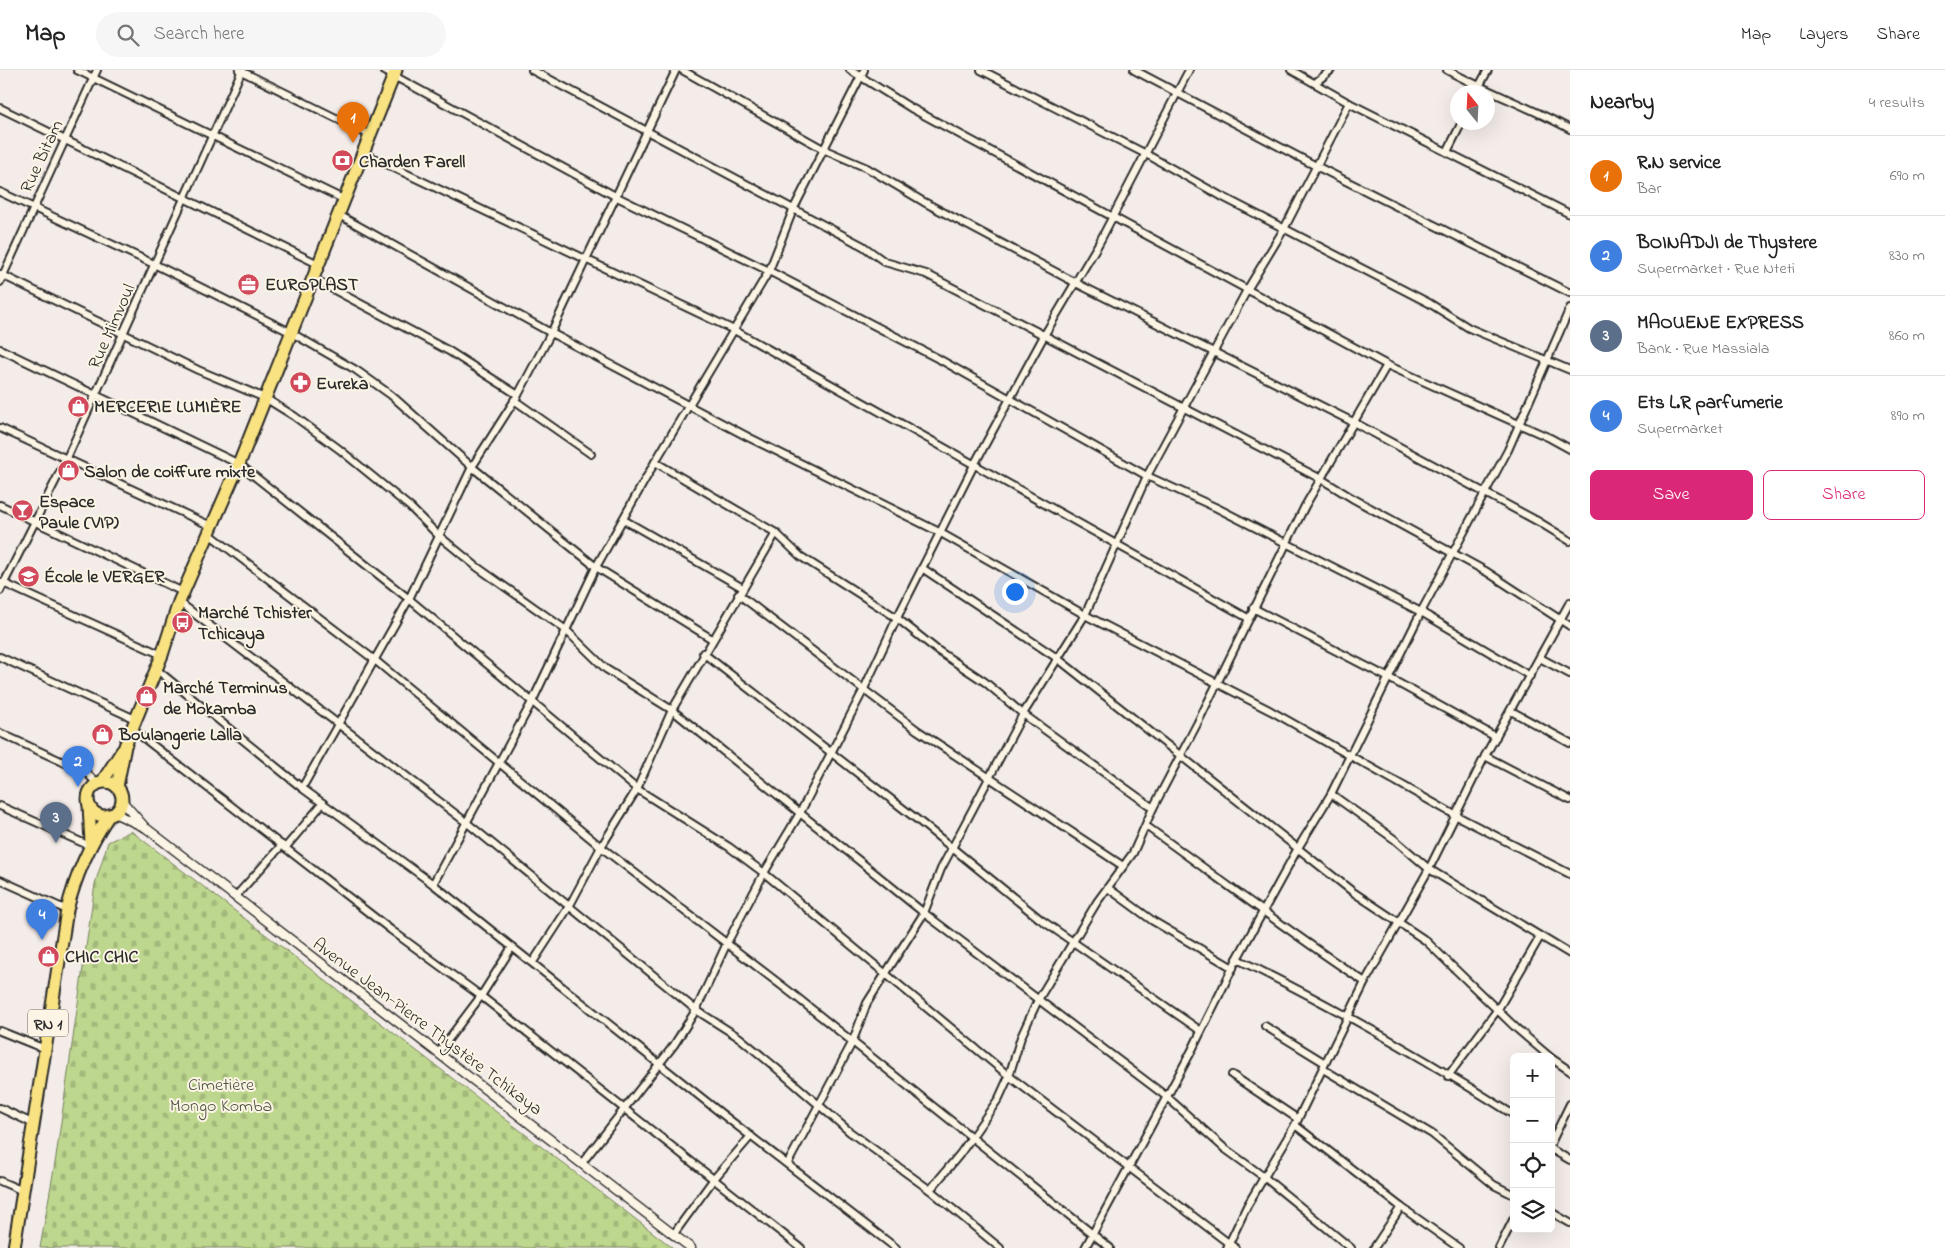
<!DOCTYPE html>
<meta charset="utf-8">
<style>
:root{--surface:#fff;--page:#f6f6f6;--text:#222;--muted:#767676;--line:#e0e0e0;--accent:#db2777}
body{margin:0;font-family:"Indie Flower",sans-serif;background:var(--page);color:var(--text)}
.controls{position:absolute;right:15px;bottom:15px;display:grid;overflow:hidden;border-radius:8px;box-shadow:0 5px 20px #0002}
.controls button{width:45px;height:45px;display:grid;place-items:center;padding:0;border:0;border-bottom:1px solid var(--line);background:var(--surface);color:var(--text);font:25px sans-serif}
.compass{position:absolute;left:1450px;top:15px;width:45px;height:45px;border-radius:50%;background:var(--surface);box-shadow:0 5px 20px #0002;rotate:342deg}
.you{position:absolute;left:1014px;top:521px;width:18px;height:18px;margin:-12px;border:4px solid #fff;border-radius:50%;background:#1a73e8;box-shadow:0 0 0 8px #1a73e833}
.badge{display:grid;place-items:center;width:32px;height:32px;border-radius:50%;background:var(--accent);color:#fff;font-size:16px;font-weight:700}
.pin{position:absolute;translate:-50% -41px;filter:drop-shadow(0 1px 2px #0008)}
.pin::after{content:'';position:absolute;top:26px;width:18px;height:15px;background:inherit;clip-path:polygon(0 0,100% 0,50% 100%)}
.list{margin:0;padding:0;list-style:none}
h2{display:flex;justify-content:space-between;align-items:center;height:65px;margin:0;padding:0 20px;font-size:21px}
h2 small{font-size:16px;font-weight:400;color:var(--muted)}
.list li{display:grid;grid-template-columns:32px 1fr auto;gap:15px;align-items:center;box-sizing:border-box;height:80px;padding:0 20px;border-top:1px solid var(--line)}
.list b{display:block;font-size:19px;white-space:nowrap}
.list p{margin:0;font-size:16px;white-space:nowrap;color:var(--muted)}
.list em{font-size:16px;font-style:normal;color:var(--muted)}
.actions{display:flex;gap:10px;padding:15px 20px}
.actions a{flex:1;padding:11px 0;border:1px solid var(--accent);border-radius:8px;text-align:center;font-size:18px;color:var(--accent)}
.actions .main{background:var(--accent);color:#fff}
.icon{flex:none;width:28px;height:28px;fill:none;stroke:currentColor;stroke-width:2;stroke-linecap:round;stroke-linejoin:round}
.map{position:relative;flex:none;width:1570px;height:1178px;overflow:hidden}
header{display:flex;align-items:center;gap:30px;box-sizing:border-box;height:70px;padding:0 25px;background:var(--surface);border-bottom:1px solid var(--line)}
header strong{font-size:24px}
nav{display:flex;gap:28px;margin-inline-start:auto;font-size:18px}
.search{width:350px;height:45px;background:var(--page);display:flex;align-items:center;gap:12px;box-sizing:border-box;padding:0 18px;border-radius:28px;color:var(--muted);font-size:19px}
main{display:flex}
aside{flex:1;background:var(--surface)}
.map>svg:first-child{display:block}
</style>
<header>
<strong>Map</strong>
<div class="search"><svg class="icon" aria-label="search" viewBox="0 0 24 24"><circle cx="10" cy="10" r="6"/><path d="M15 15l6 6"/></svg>Search here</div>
<nav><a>Map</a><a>Layers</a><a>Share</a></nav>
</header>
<main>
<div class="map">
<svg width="1570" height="1178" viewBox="0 0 1570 1178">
<defs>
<pattern id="cemetery-stones" width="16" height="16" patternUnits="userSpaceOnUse" patternTransform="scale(1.25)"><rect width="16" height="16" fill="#bed78e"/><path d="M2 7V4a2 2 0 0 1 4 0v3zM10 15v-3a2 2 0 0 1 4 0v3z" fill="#a3b97b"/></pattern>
</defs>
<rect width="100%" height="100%" fill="#f4ece9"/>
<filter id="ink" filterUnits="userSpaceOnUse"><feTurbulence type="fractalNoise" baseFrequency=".02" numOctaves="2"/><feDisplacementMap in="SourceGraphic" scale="10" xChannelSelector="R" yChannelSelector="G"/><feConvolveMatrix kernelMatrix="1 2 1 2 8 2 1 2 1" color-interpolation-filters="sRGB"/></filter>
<g filter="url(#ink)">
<polygon fill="url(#cemetery-stones)" stroke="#74815c" points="131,761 673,1178 40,1178 56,1087 95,814 108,772"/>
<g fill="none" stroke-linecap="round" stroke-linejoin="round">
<defs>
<g id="minor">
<polyline points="77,0 345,130"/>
<polyline points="239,0 370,65"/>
<polyline points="383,0 617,127 769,201 939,289 1147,406 1217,438 1421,542 1530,606"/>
<polyline points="532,0 863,176 885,192 926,204 1321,409 1352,428 1487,502 1570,556"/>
<polyline points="682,0 825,80 867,98 924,132 1076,213 1355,353 1539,452 1570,471"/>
<polyline points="850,0 911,38 1387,295 1550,368 1570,379"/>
<polyline points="981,0 1146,84 1221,126 1429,233 1469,258 1570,300"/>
<polyline points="1134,0 1316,96 1570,223"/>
<polyline points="1291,0 1349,33 1570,144"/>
<path d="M1447 0C1487 22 1530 37 1570 59"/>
<polyline points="1315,13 1331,0"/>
<polyline points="1476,22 1488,0"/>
<polyline points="0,38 318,194"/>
<polyline points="1447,82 1462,52"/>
<polyline points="363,83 734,260 1248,548"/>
<polyline points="0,122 156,195 290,262 356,300 391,325 472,397 596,497 712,569"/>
<polyline points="339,145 551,263 750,368 939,462 1085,545 1271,641 1455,745 1570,804"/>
<polyline points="0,204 198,300 265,328 294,346 339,379 410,437 438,465 477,497 566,560 606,599 672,640 924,843 1167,1027 1224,1078 1264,1107 1351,1178"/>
<polyline points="314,209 449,281 518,325"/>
<polyline points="0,212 97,0"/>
<polyline points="0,279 239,394 409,529 637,719 729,777 764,803 1009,1006 1235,1178"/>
<polyline points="514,330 591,384"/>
<polyline points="0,358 211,456"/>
<polyline points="655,392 776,463 800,486 897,548 937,580 985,612 1023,644 1153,738"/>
<polyline points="0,435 183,522"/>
<polyline points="624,450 743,518"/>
<polyline points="208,463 376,591 601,777 794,925 1110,1178"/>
<polyline points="922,498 1057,588 1353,822 1425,870 1516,958 1550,987"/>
<polyline points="1,512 162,585"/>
<polyline points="0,521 66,390 242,0"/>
<polyline points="738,524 917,660 1123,796"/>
<polyline points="179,532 466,752 696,940 740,968 775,997 850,1062 930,1120 1000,1178"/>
<polyline points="1253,538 1389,608 1496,667"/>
<polyline points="703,583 919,751 1040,849 1201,961"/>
<polyline points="0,587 135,649"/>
<polyline points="1540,588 1570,604"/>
<polyline points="156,599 302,718 433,814"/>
<polyline points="1511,641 1570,673"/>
<polyline points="132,659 391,860 481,926 801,1178"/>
<polyline points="0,663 87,703 97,714"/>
<polyline points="1485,686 1570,730"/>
<polyline points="302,718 409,529 472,397 518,325 551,263 676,0"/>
<polyline points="1331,724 1394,769 1429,799 1570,884"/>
<polyline points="0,736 90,776"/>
<path d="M1146 756C1219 808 1290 863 1365 912"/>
<polyline points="285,778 323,733"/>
<polyline points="0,810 67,840"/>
<polyline points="1108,818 1153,851 1233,898"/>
<polyline points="235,827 282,775"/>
<polyline points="512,877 722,1044 896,1178"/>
<path d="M1237 889C1332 935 1424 988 1514 1045"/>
<polyline points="533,892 570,835 601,777 637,719 672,640 776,463"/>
<polyline points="1265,956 1325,993"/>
<polyline points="0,961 45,979"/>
<polyline points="438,983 481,926 512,877 433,814 532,632 596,497 655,392 769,201 793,140 864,0"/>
<polyline points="1551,988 1570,1001"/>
<polyline points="1323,999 1432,1064 1494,1115 1514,1125"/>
<polyline points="1232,1005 1298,1049"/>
<polyline points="1448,1006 1498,939 1540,867"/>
<polyline points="0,1038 32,1053"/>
<polyline points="1295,1055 1401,1137 1459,1178"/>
<polyline points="1551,1073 1570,1034"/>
<polyline points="1551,1079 1570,1090"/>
<polyline points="582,1093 674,975 696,940 727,873 764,803 800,743 863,621 897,548 974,395 1045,264 1099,173 1189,0"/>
<polyline points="788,1093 852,973 867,933 924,843 941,799 1023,644 1085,545 1147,406 1247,220 1284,159 1349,33"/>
<polyline points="0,1111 23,1121"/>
<polyline points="930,1120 960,1084 999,1028 1009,1006 1021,967 1038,930 1097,832 1133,783 1153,738 1197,654 1305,436 1387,295"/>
<polyline points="1551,1142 1570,1153"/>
<polyline points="673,1165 713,1110 751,1066"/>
<polyline points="1085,1178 1191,982 1237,889 1298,778 1331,724 1421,542 1508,380 1570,238"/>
<polyline points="1227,1178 1247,1136 1295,1055 1365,912 1429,799 1485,686 1570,532"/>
<polyline points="1374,1178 1401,1137"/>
<polyline points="1499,1178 1514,1148"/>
</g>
<g id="tertiary">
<polyline points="122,731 143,755"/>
<polyline points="114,743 146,758 691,1178"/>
</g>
<g id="trunk">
<polyline points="102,712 122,681"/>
<circle cx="105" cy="729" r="17"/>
<polyline points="117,717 125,676 162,585 179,532 239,394 396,0"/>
<polyline points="89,735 91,773"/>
<path d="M14 1178 67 840C76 804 89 775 109 745"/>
</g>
</defs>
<use href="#minor" stroke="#2b2b2b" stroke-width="10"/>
<use href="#tertiary" stroke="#2b2b2b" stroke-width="11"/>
<use href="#trunk" stroke="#2b2b2b" stroke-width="15"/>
<use href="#minor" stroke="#fcf5e5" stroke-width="6"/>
<use href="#tertiary" stroke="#fcf5e5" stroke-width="8"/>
<use href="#trunk" stroke="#f8e281" stroke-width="11"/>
</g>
</g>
<defs>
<symbol id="bank-disc" viewBox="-11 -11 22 22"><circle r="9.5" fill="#d1495b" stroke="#fcf5e5"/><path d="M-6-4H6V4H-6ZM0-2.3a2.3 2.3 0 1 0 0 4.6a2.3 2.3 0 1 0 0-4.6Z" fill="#fff"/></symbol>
<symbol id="office-disc" viewBox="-11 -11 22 22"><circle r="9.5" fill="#d1495b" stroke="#fcf5e5"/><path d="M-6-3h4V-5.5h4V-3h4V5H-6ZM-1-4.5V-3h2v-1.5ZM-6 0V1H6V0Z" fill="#fff"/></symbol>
<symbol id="pharmacy-disc" viewBox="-11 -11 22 22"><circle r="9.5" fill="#d1495b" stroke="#fcf5e5"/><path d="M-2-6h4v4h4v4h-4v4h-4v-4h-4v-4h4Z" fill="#fff"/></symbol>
<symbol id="shop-disc" viewBox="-11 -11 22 22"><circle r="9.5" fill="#d1495b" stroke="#fcf5e5"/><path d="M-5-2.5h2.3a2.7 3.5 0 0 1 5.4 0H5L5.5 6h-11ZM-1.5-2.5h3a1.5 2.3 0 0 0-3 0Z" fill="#fff"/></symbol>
<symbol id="bar-disc" viewBox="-11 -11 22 22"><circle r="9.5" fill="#d1495b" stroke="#fcf5e5"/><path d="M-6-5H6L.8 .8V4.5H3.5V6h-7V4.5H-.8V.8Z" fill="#fff"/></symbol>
<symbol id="school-disc" viewBox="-11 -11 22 22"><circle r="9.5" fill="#d1495b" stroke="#fcf5e5"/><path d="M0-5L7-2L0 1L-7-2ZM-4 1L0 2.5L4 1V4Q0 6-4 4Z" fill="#fff"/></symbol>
<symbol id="bus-disc" viewBox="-11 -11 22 22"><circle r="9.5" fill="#d1495b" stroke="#fcf5e5"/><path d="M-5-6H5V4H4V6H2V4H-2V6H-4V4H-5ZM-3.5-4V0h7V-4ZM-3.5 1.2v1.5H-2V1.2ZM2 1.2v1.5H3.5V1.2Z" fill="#fff"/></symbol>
</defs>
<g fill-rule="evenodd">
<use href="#bank-disc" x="330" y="78" width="25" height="25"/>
<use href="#office-disc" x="236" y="202" width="25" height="25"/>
<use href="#pharmacy-disc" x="288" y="300" width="25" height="25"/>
<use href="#shop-disc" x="66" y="324" width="25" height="25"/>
<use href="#shop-disc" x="56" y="388" width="25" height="25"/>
<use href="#bar-disc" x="10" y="428" width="25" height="25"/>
<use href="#school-disc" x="16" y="494" width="25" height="25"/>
<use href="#bus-disc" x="170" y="540" width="25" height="25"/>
<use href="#shop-disc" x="134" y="614" width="25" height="25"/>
<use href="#shop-disc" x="90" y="652" width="25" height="25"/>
<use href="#shop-disc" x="36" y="874" width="25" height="25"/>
</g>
<g text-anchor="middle" stroke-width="4" stroke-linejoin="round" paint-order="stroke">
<rect fill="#fcf5e5" stroke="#6a6863" stroke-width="1" x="28" y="939.5" width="40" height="27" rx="4"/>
<g font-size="16" font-weight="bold" fill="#2b2b2b">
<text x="48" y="959">RN 1</text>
</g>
<g font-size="18" fill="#2b2b2b" stroke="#fcf5e5">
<text transform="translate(41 86) rotate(-65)" y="6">Rue Bitam</text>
<text transform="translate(111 256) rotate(-66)" y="6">Rue Mimvoul</text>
<text transform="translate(428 956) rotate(37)" y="6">Avenue Jean-Pierre Thystère Tchikaya</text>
</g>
<g font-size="18" font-weight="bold" fill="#2b2b2b" stroke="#fcf5e5" text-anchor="start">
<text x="359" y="97">Charden Farell</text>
<text x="265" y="220">EUROPLAST</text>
<text x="316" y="319">Eureka</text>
<text x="94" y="342">MERCERIE LUMIÈRE</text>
<text x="84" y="407">Salon de coiffure mixte</text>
<text x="39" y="437">Espace<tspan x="39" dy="21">Paule (VIP)</tspan></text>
<text x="44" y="512">École le VERGER</text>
<text x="198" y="548">Marché Tchister<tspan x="198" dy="21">Tchicaya</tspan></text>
<text x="163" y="623">Marché Terminus<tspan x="163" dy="21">de Mokamba</tspan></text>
<text x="119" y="670">Boulangerie Lalla</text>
<text x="65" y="892">CHIC CHIC</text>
</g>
<g font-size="18" fill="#505644" stroke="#fcf5e5">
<text x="221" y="1020">Cimetière<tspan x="221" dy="21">Mongo Komba</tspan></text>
</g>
</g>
</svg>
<div class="controls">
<button>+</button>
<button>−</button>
<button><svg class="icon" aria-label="locate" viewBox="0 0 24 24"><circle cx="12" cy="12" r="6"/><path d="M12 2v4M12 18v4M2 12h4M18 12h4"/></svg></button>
<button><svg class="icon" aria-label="layers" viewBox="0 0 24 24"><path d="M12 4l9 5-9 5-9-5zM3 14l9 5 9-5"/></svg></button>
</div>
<svg class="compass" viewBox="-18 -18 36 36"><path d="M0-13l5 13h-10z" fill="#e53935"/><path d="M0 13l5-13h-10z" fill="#767676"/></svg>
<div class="you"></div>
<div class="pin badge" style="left:353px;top:73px;background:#e8710a">1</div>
<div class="pin badge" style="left:78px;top:717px;background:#3f7fe0">2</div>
<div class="pin badge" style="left:56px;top:773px;background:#5c6f8a">3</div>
<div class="pin badge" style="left:42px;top:870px;background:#3f7fe0">4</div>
</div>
<aside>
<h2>Nearby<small>4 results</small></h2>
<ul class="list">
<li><span class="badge" style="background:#e8710a">1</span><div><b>R.N service</b><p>Bar</p></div><em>690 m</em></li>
<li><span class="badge" style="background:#3f7fe0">2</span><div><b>BOINADJI de Thystere</b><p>Supermarket · Rue Nteti</p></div><em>830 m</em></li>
<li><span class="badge" style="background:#5c6f8a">3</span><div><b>MAOUENE EXPRESS</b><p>Bank · Rue Massiala</p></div><em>860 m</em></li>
<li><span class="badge" style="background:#3f7fe0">4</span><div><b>Ets L.R parfumerie</b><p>Supermarket</p></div><em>890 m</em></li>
</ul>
<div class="actions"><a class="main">Save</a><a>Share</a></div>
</aside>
</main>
